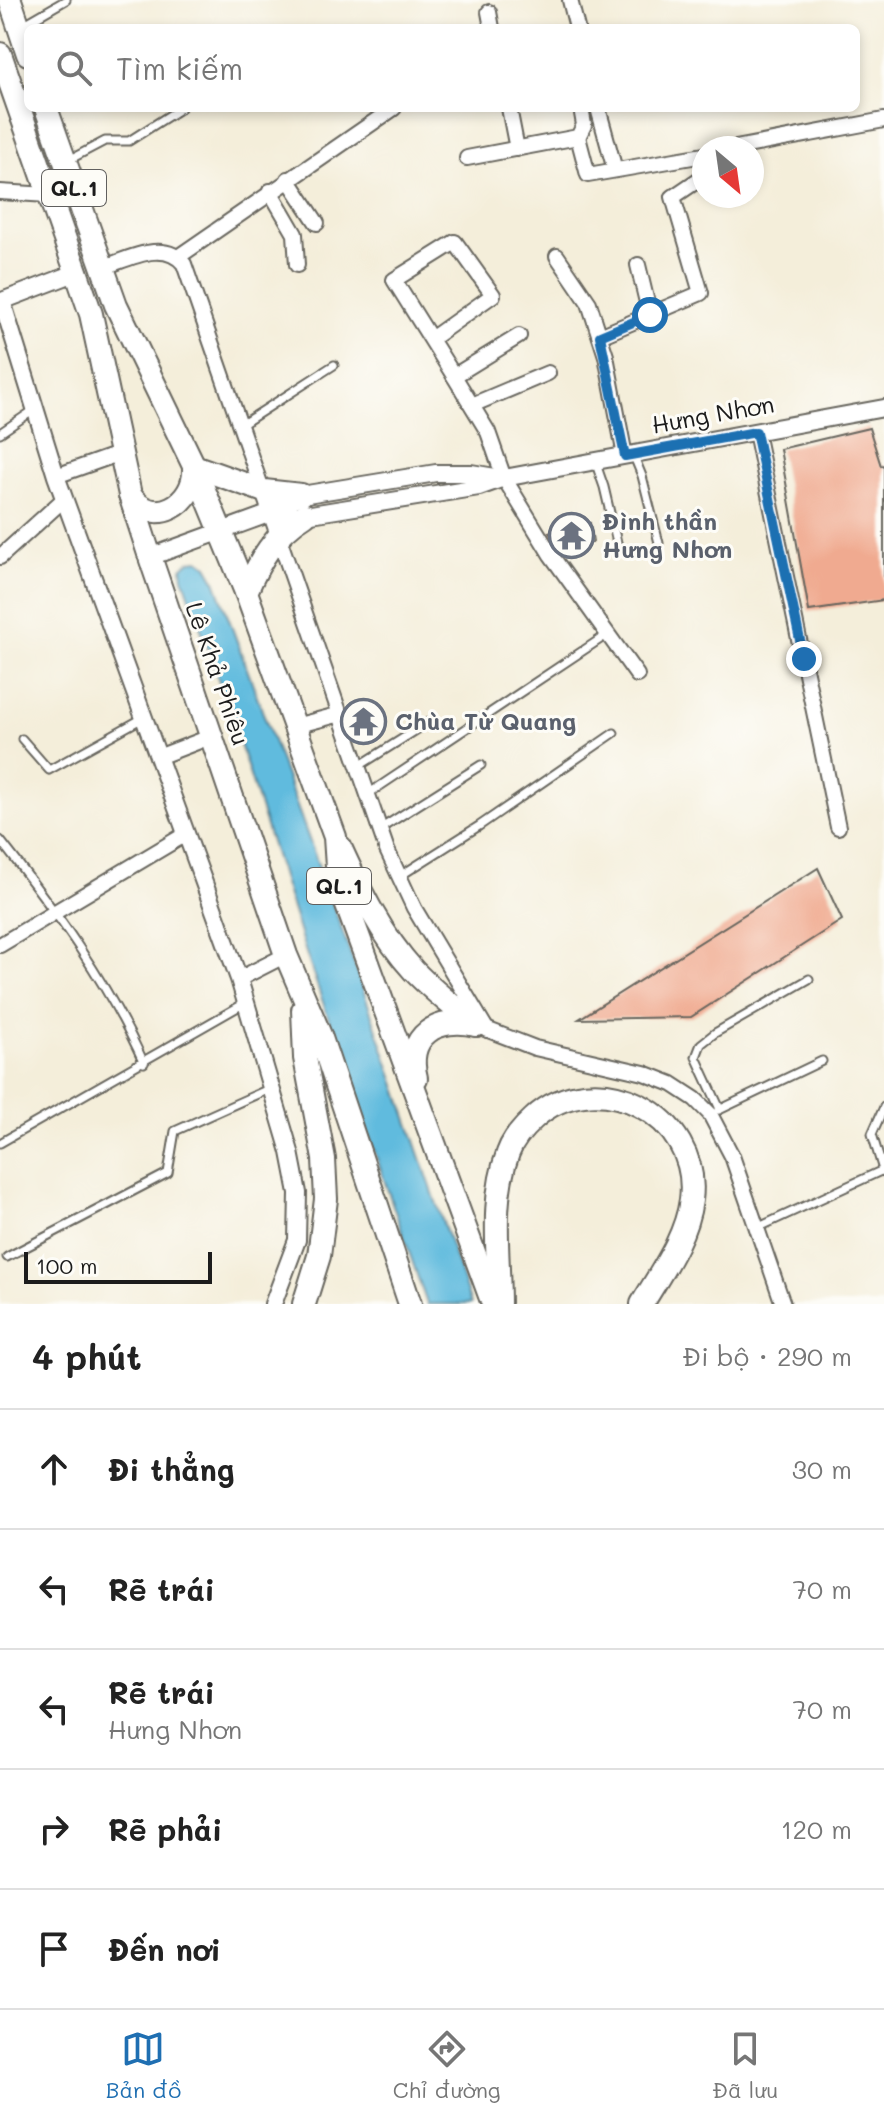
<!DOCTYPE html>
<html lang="vi">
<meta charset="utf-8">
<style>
:root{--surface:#fff;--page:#f2f2f2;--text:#222;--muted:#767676;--line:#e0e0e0;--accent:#1f6fb2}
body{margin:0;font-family:Mali,sans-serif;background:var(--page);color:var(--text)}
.compass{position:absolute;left:692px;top:136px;width:72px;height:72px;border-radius:50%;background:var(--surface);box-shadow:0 4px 12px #0003;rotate:151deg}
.scale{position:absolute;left:24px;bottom:20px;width:188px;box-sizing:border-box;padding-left:8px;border:4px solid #1c1c1c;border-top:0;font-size:22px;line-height:28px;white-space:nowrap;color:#1c1c1c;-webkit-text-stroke:6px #fdfcf7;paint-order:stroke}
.stop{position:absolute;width:24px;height:24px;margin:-18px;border:6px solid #1f6fb2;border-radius:50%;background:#fff}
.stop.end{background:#1f6fb2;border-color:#fff;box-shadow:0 2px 8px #0008}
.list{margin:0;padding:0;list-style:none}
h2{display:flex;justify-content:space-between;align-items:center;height:104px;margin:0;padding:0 32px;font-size:34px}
h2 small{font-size:26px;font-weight:400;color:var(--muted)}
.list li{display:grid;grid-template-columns:52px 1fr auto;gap:24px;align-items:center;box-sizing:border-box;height:120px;padding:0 32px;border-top:2px solid var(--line)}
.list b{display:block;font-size:30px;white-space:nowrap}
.list p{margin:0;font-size:26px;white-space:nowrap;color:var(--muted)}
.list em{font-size:26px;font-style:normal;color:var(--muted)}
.icon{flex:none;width:44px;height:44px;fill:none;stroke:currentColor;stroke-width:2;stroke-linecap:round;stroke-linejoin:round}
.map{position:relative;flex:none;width:884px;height:1304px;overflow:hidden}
.search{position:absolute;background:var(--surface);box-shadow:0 4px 12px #0003;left:24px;right:24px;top:24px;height:88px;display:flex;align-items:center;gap:20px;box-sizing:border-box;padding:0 28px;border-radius:12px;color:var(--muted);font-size:30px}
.sheet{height:704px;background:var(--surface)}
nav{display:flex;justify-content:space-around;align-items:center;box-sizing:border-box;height:112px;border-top:2px solid var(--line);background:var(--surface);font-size:22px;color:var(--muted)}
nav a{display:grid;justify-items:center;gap:4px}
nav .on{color:var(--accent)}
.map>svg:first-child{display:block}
</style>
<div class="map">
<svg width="884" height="1304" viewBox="0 0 884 1304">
<rect width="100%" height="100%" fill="#fdfcf7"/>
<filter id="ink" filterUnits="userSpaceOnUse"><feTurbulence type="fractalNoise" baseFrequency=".0125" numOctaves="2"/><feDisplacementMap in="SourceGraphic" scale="16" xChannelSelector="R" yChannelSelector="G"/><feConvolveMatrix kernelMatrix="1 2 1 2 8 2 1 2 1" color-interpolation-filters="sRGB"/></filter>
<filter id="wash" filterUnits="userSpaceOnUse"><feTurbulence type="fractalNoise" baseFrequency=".006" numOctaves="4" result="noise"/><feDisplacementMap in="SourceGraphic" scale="32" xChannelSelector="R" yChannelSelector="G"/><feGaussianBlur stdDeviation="1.8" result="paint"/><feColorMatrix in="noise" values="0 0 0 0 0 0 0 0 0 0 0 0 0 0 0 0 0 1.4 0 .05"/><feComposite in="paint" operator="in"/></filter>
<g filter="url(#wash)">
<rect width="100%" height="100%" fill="#f4eeda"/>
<polygon fill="#60bbde" stroke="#3e6c7d" stroke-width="2" points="199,560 207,566 214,578 355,966 471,1304 427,1304 307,956 232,719 183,577 182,568 190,561"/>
<g id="blocks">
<g fill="#f0aa90">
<polygon points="869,428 881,466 884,465 884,600 809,611 780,449"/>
<polygon points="590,523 593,542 559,548 549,532"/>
<polygon points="818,868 842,920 691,1017 579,1019"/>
</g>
</g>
</g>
<g filter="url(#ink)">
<use href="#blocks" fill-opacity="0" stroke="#68665e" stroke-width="2"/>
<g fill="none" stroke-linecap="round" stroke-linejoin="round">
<defs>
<g id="service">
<polyline points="21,26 66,0"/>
<polyline points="67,161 105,141 129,141 181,108"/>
<polyline points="241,425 334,365"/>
<polyline points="0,433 34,410"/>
<polyline points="633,454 642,476 659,543"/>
<polyline points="595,461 604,487 619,551"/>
<polyline points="22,739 49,770 143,718"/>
<polyline points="359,766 429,722"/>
<polyline points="368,794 608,634"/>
<polyline points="380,829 481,765"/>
<path d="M0 840C55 910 107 981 144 1063"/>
<polyline points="400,876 479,826 614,733"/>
<polyline points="720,1109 696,1057 701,1044 715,1033 809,979"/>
<polyline points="719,1110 822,1061"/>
<polyline points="0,1143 245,1003"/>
<polyline points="883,1170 872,1134 884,1107"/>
<polyline points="757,1228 883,1170 884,1172"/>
<polyline points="7,1257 168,1173 175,1131 271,1088"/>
</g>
<g id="minor">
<polyline points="570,0 577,28"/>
<polyline points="489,12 492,28"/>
<polyline points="509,108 517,149"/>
<polyline points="598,108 615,170"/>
<polyline points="578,137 588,175 704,155"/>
<polyline points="736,148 884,120"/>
<polyline points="467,158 578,137 584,125 581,108"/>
<polyline points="288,179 317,223"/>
<polyline points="270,191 295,234 297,265"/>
<polyline points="0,192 48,195"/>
<polyline points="557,256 589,303 606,356 625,456"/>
<polyline points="178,257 394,108"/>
<polyline points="638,265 650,315"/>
<path d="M101 268C127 260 164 238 184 264L387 850 414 908 487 1030"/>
<polyline points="519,336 454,376 488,432 504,478 551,555 637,675"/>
<polyline points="600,336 701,293 673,197 704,176"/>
<polyline points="431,339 493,295 455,242 394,280 454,376"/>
<polyline points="472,405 548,373"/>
<polyline points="756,432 838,827"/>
<polyline points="56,476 121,453"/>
<polyline points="0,557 64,499"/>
<polyline points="295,726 341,714"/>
<polyline points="158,757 210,737"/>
<polyline points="0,945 186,834"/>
<polyline points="239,979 286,955"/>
<polyline points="478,1026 535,1048 644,1073 672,1084 695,1099 710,1114 732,1156 783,1304"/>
</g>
<g id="tertiary">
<polyline points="75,273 2,301 56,476 239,979 290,1152 298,1193 297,1240 273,1304"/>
<polyline points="271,513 305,515 479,487 504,478 884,408"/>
<polyline points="150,557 271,513 301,495 436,473 471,473 501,478"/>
</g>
<g id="trunk">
<polyline points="10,0 28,54"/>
<polyline points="0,54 91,314 130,495 150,557 286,955 320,1035 410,1304"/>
<polyline points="46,108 116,305 194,466 246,592 335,837 338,881 493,1304"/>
<polyline points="194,466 264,491 301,495"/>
<path d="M130 495C153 529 196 504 194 468"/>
<path d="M246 592C260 560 274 534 305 515"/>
<path d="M340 847C360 891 381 935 414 971 433 991 455 1008 476 1025"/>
<polyline points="303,1010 305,1058 324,1159 326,1199 319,1256 304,1304"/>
<path d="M416 1078C405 1035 438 1016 476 1025"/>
<path d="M499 1304C499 1254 490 1201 508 1153 513 1139 522 1129 533 1119 596 1060 702 1115 691 1200 686 1238 661 1272 642 1304"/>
</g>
</defs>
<use href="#service" stroke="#68665e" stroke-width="11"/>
<use href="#minor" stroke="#68665e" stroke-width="18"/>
<use href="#tertiary" stroke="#68665e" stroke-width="20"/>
<use href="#trunk" stroke="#68665e" stroke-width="26"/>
<use href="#service" stroke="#fff" stroke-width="7"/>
<use href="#minor" stroke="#fff" stroke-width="14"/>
<use href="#tertiary" stroke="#fff" stroke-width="16"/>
<use href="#trunk" stroke="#fff" stroke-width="22"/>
</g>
</g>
<g fill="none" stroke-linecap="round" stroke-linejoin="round" filter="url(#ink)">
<polyline stroke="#1f6fb2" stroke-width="10" points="650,315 600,336 625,456 756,432 804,659"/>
</g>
<defs>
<symbol id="temple-ring" viewBox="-11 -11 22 22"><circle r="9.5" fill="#fdfcf7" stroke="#6b7280" stroke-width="1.5"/><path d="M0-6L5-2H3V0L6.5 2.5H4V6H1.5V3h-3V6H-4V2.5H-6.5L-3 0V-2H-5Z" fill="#6b7280"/></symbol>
</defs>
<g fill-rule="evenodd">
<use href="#temple-ring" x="546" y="510" width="51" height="51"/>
<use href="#temple-ring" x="338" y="696" width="51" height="51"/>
</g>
<g text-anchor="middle" stroke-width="6" stroke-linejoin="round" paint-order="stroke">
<g fill="#fdfcf7" stroke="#605f5e" stroke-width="2">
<rect x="42" y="170" width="64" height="36" rx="6"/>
<rect x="307" y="868" width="64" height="36" rx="6"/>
</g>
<g font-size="22" font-weight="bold" fill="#1c1c1c">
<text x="74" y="196">QL.1</text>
<text x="339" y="894">QL.1</text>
</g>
<g font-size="24" fill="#1c1c1c" stroke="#fdfcf7">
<text transform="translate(713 415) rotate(-10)" y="8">Hưng Nhơn</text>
<text transform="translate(217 674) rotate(71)" y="8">Lê Khả Phiêu</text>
</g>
<g font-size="24" font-weight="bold" fill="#5b616d" stroke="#fdfcf7" text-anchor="start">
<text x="602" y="530">Đình thần<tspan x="602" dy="28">Hưng Nhơn</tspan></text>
<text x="395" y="730">Chùa Từ Quang</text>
</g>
</g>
</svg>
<svg class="compass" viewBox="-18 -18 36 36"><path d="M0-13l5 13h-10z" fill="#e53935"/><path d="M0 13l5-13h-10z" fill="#767676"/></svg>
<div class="scale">100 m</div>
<div class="stop" style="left:650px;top:315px"></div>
<div class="stop end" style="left:804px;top:659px"></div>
<div class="search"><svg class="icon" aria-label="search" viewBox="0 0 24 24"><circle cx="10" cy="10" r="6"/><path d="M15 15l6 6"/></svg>Tìm kiếm</div>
</div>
<section class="sheet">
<h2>4 phút<small>Đi bộ · 290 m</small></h2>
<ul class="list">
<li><svg class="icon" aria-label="ahead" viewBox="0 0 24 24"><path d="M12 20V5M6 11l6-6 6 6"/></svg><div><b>Đi thẳng</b></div><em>30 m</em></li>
<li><svg class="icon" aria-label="left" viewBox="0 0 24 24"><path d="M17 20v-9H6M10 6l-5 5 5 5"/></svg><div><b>Rẽ trái</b></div><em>70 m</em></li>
<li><svg class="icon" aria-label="left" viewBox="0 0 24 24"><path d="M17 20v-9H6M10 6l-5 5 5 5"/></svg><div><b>Rẽ trái</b><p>Hưng Nhơn</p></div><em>70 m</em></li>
<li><svg class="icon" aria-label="right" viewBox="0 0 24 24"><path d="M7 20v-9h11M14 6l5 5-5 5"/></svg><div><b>Rẽ phải</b></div><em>120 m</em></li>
<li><svg class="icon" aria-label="arrive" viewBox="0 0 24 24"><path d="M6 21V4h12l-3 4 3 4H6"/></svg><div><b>Đến nơi</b></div></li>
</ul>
</section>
<nav>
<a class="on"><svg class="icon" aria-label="map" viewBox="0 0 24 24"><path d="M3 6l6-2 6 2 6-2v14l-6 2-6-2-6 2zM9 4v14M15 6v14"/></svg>Bản đồ</a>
<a><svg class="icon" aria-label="directions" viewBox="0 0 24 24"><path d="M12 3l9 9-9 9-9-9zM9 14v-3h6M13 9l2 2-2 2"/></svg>Chỉ đường</a>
<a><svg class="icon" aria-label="saved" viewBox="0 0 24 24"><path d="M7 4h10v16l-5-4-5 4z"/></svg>Đã lưu</a>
</nav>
